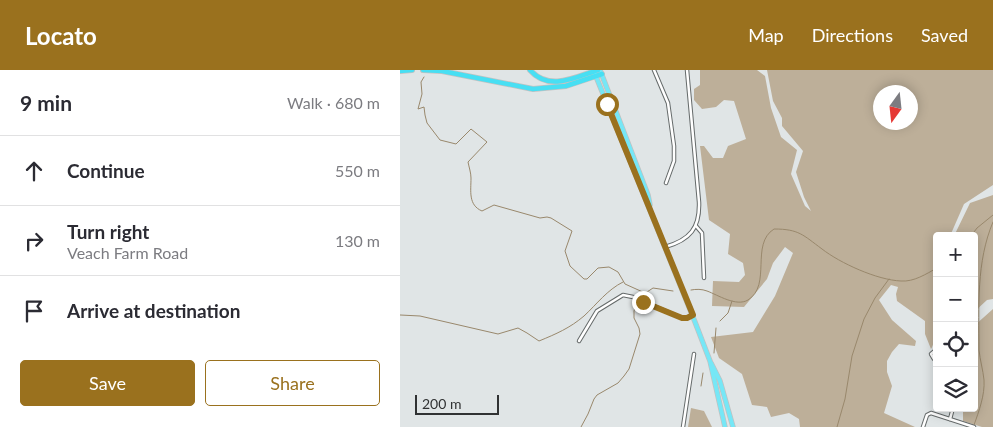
<!DOCTYPE html>
<meta charset="utf-8">
<style>
:root{--surface:#fff;--page:#f2f2f3;--text:#2b2b33;--muted:#7c7c81;--line:#e1e1e2;--accent:#9a711e}
body{margin:0;font-family:Lato,sans-serif;background:var(--page);color:var(--text)}
.controls{position:absolute;right:15px;bottom:15px;display:grid;overflow:hidden;border-radius:5px;box-shadow:0 2px 12px #0003}
.controls button{width:45px;height:45px;display:grid;place-items:center;padding:0;border:0;border-bottom:1px solid var(--line);background:var(--surface);color:var(--text);font:25px sans-serif}
.compass{position:absolute;left:473px;top:15px;width:45px;height:45px;border-radius:50%;background:var(--surface);box-shadow:0 2px 12px #0003;rotate:195deg}
.scale{position:absolute;left:15px;bottom:12px;width:84px;box-sizing:border-box;padding-left:5px;border:2px solid #303233;border-top:0;font-size:14px;line-height:18px;white-space:nowrap;color:#303233;-webkit-text-stroke:4px #e0e5e6;paint-order:stroke}
.stop{position:absolute;width:15px;height:15px;margin:-11px;border:4px solid #9a711e;border-radius:50%;background:#fff}
.stop.end{background:#9a711e;border-color:#fff;box-shadow:0 1px 5px #0008}
.list{margin:0;padding:0;list-style:none}
h2{display:flex;justify-content:space-between;align-items:center;height:65px;margin:0;padding:0 20px;font-size:21px}
h2 small{font-size:16px;font-weight:400;color:var(--muted)}
.list li{display:grid;grid-template-columns:32px 1fr auto;gap:15px;align-items:center;box-sizing:border-box;height:70px;padding:0 20px;border-top:1px solid var(--line)}
.list b{display:block;font-size:19px;white-space:nowrap}
.list p{margin:0;font-size:16px;white-space:nowrap;color:var(--muted)}
.list em{font-size:16px;font-style:normal;color:var(--muted)}
.actions{display:flex;gap:10px;padding:15px 20px}
.actions a{flex:1;padding:11px 0;border:1px solid var(--accent);border-radius:5px;text-align:center;font-size:18px;color:var(--accent)}
.actions .main{background:var(--accent);color:#fff}
.icon{flex:none;width:28px;height:28px;fill:none;stroke:currentColor;stroke-width:2;stroke-linecap:round;stroke-linejoin:round}
.map{position:relative;flex:none;width:593px;height:357px;overflow:hidden}
header{display:flex;align-items:center;gap:30px;box-sizing:border-box;height:70px;padding:0 25px;background:var(--accent);color:#fff}
header strong{font-size:24px}
nav{display:flex;gap:28px;margin-inline-start:auto;font-size:18px}
main{display:flex}
aside{flex:1;background:var(--surface)}
.map>svg:first-child{display:block}
</style>
<header>
<strong>Locato</strong>
<nav><a>Map</a><a>Directions</a><a>Saved</a></nav>
</header>
<main>
<aside>
<h2>9 min<small>Walk · 680 m</small></h2>
<ul class="list">
<li><svg class="icon" aria-label="ahead" viewBox="0 0 24 24"><path d="M12 20V5M6 11l6-6 6 6"/></svg><div><b>Continue</b></div><em>550 m</em></li>
<li><svg class="icon" aria-label="right" viewBox="0 0 24 24"><path d="M7 20v-9h11M14 6l5 5-5 5"/></svg><div><b>Turn right</b><p>Veach Farm Road</p></div><em>130 m</em></li>
<li><svg class="icon" aria-label="arrive" viewBox="0 0 24 24"><path d="M6 21V4h12l-3 4 3 4H6"/></svg><div><b>Arrive at destination</b></div></li>
</ul>
<div class="actions"><a class="main">Save</a><a>Share</a></div>
</aside>
<div class="map">
<svg width="593" height="357" viewBox="0 0 593 357">
<rect width="100%" height="100%" fill="#e0e5e6"/>
<g fill="#bdaf99" fill-rule="evenodd">
<path d="M300 0H357L365 6 371 38 381 67 397 80 391 104 405 136 411 141 404 127 396 102 403 81 382 56V48L373 31 367 0H593V115L564 134 550 166H537C537 187 541 265 531 279L525 264V251L497 231 496 224 498 217 491 215 479 230 492 250 516 271 515 276 499 274 492 282 487 291V302L492 316 484 343 515 357H400L399 349 389 343 371 347 367 337 352 335 342 304 319 288 311 267 353 262 375 226 393 183 385 177 373 193 367 209 344 237 312 236 313 211 339 212 345 205 343 193 328 184 330 164 309 150 300 76H304L313 88H323L328 76 346 69 334 31 324 30 316 37 302 39 294 30V19L300 15ZM480 22H510V52H480Z"/>
<polygon points="593,125 593,229 587,230 574,242 574,166 554,166 570,133"/>
<polygon points="593,239 593,357 582,357 563,351 563,338 574,338 574,256"/>
<polygon points="291,338 304,341 312,357 288,357"/>
</g>
<g fill="none" stroke-linecap="round" stroke-linejoin="round">
<g stroke="#99886c" stroke-width="1">
<path d="M24 7 21 12 22 24 18 39 24 37 25 45 27 53 40 70 56 74 71 59 87 72 68 92C69 97 71 103 71 108 71 121 68 135 82 141L94 135 140 148 147 147 151 148 172 161 165 181 170 196 184 209H187L198 198 209 197 218 202 225 214 245 223"/>
<polyline points="571,166 577,158 593,145"/>
<path d="M291 220C296 219 302 219 307 221 318 225 336 237 348 230 372 215 350 174 374 159 399 159 403 165 422 179 440 193 477 210 501 211 514 212 526 204 537 198"/>
<polyline points="238,228 253,218 273,221"/>
<path d="M0 245 20 246 98 264 118 258 127 263 139 271C156 264 170 258 184 246 197 234 207 220 223 212"/>
<polyline points="320,251 328,243 332,231"/>
<polyline points="314,283 316,258"/>
<polyline points="301,316 303,303"/>
<path d="M574 355C579 341 585 325 584 310 583 300 580 290 579 280 579 237 576 192 593 152"/>
<polyline points="181,357 188,344 194,329 197,325 218,313 224,306 229,299 240,264 239,258 234,248 234,241 237,231"/>
<polyline points="437,357 445,329 452,286 464,249 475,228 489,209"/>
</g>
<defs>
<g id="minor">
<polyline points="254,0 268,33 274,76 274,91 266,113"/>
<polyline points="296,156 302,163 304,208"/>
<path d="M265 177C290 170 300 158 299 132L287 0"/>
<polyline points="179,271 197,241 223,225 233,227 282,248 287,248 293,245"/>
<polyline points="537,279 531,284 534,289 537,290"/>
<polyline points="550,349 553,338"/>
<polyline points="283,357 294,284"/>
<polyline points="523,357 527,345 531,343 574,357"/>
</g>
<g id="primary">
<polyline points="200,0 248,125 250,135"/>
<polyline points="195,4 295,252 310,291 325,357"/>
<polyline points="311,293 320,311 333,357"/>
</g>
<g id="trunk">
<polyline points="23,0 42,1 133,19 166,16 202,4"/>
<path d="M130 0C149 22 176 7 198 0"/>
<polyline points="0,1 12,0"/>
</g>
</defs>
<use href="#minor" stroke="#656a6a" stroke-width="4.5"/>
<use href="#primary" stroke="#c1c2c2" stroke-width="5.5"/>
<use href="#trunk" stroke="#c1c2c2" stroke-width="6"/>
<use href="#minor" stroke="#fff" stroke-width="2.5"/>
<use href="#primary" stroke="#76e7f6" stroke-width="4"/>
<use href="#trunk" stroke="#48dff3" stroke-width="4.5"/>
</g>
<g fill="none" stroke-linecap="round" stroke-linejoin="round">
<polyline stroke="#9a711e" stroke-width="6" points="207,34 293,245 287,248 282,248 243,232"/>
</g>
</svg>
<div class="controls">
<button>+</button>
<button>−</button>
<button><svg class="icon" aria-label="locate" viewBox="0 0 24 24"><circle cx="12" cy="12" r="6"/><path d="M12 2v4M12 18v4M2 12h4M18 12h4"/></svg></button>
<button><svg class="icon" aria-label="layers" viewBox="0 0 24 24"><path d="M12 4l9 5-9 5-9-5zM3 14l9 5 9-5"/></svg></button>
</div>
<svg class="compass" viewBox="-18 -18 36 36"><path d="M0-13l5 13h-10z" fill="#e53935"/><path d="M0 13l5-13h-10z" fill="#7c7c81"/></svg>
<div class="scale">200 m</div>
<div class="stop" style="left:207px;top:34px"></div>
<div class="stop end" style="left:243px;top:232px"></div>
</div>
</main>
